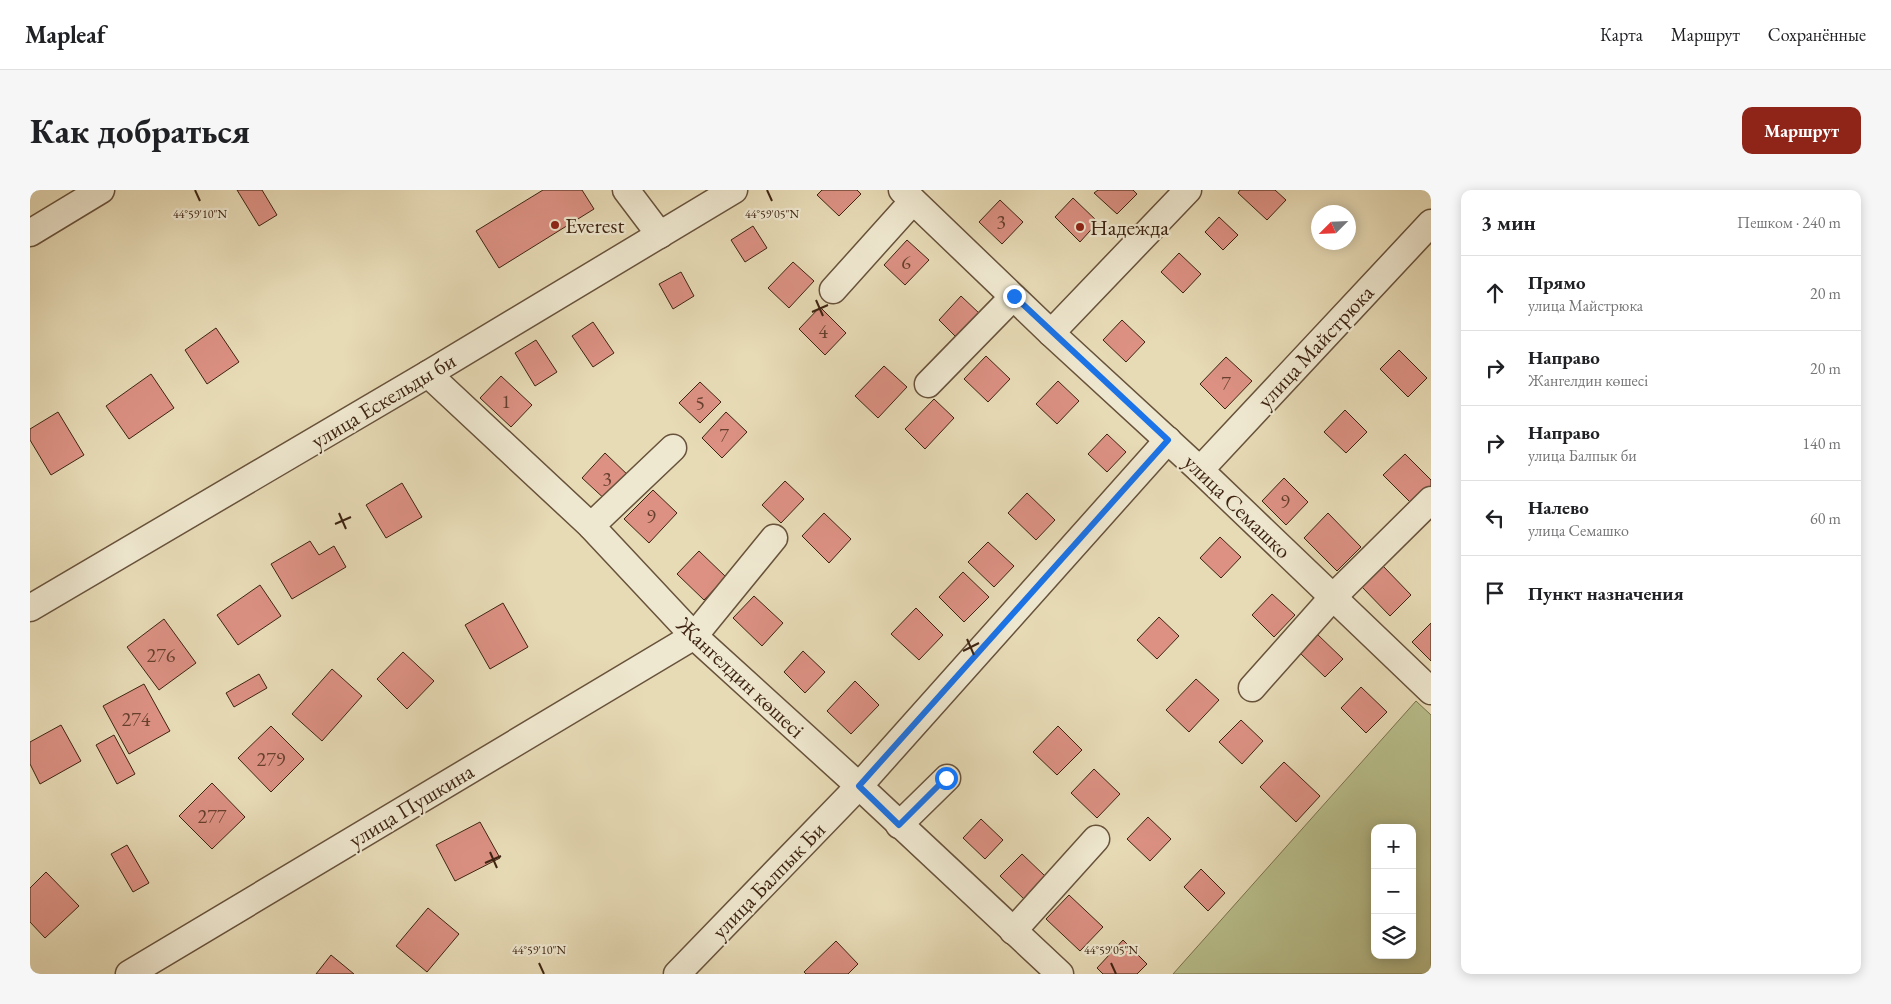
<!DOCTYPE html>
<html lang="ru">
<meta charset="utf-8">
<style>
:root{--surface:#fff;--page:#f6f6f6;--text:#202124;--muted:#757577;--line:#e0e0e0;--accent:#8f2418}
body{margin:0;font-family:"EB Garamond",serif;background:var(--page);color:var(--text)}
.controls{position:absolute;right:15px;bottom:15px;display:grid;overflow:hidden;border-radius:10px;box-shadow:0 2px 12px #0003}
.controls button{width:45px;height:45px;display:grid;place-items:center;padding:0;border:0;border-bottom:1px solid var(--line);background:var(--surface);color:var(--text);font:25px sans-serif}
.compass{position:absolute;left:1281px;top:15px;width:45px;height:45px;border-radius:50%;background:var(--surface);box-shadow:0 2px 12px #0003;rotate:246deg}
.stop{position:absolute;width:15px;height:15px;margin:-11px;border:4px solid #1a73e8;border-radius:50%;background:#fff}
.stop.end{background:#1a73e8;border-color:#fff;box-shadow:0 1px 5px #0008}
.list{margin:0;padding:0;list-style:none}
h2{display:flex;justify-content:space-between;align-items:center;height:65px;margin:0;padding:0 20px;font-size:21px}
h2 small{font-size:16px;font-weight:400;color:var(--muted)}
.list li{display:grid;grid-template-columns:32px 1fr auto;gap:15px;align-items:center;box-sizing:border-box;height:75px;padding:0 20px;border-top:1px solid var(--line)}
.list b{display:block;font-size:19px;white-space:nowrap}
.list p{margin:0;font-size:16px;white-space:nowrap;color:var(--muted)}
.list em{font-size:16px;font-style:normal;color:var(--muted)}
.icon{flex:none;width:28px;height:28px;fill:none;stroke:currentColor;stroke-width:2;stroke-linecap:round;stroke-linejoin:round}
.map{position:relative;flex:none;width:1401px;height:784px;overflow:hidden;border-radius:10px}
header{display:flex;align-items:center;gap:30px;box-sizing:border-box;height:70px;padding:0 25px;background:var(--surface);border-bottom:1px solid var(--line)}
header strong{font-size:24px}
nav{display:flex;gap:28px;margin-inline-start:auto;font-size:18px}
.intro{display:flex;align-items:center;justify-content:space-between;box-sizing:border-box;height:120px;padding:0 30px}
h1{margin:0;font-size:35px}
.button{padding:12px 22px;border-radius:10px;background:var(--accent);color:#fff;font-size:18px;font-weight:700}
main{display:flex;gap:30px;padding:0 30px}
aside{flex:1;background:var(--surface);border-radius:10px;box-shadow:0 2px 12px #0003}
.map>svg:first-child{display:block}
</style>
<header>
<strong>Mapleaf</strong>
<nav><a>Карта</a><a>Маршрут</a><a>Сохранённые</a></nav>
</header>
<div class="intro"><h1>Как добраться</h1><a class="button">Маршрут</a></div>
<main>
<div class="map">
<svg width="1401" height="784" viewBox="0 0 1401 784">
<rect width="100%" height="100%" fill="#e7dbb6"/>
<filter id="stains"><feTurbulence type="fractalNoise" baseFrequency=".004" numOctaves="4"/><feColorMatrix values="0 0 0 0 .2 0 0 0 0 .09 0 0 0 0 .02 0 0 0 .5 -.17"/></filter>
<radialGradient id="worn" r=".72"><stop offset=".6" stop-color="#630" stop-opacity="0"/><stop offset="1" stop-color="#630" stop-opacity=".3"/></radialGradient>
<path fill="#b8bf8c" stroke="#7b724f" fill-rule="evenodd" d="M1386 511 1401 525V784H1143ZM1345 638H1382V765H1345Z"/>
<g fill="#dc9183" stroke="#3e2412">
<polygon points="207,0 232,0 247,25 229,36"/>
<polygon points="513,0 552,0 564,19 469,78 446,41"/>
<polygon points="792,0 827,0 831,4 809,26 787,5"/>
<polygon points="1068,0 1103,0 1107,4 1087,24 1064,3"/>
<polygon points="1210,0 1245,0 1256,10 1237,30 1208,3"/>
<polygon points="1043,8 1068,32 1050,52 1025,27"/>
<polygon points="970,10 993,32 972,54 949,32"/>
<polygon points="1189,27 1208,45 1193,60 1175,42"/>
<polygon points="723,36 737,58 715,72 701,50"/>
<polygon points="877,50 899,70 875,95 854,75"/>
<polygon points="1149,63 1171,84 1153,103 1131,82"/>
<polygon points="763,72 784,91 759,118 738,98"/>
<polygon points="651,82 664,106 643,119 629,94"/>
<polygon points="931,106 950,124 927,148 909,130"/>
<polygon points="790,117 816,143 795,165 769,139"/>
<polygon points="1092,130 1115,152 1096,172 1073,150"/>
<polygon points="563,132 584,163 563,177 542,146"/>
<polygon points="186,138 209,172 177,194 155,160"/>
<polygon points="506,150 527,182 505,196 485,163"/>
<polygon points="1369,160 1397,188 1378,207 1350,179"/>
<polygon points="956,166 980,189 958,212 934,189"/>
<polygon points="1196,167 1222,191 1195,219 1170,194"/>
<polygon points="854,176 877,197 848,228 825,206"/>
<polygon points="121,184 144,218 99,249 76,216"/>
<polygon points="471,186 502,215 481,237 450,208"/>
<polygon points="1028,191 1049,211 1027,234 1006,214"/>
<polygon points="670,192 691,212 670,233 649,213"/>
<polygon points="904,209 924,228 895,259 875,239"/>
<polygon points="1315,220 1337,242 1316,263 1294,242"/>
<polygon points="28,222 54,265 21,285 0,250 0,239"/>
<polygon points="696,222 717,242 692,268 672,248"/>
<polygon points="1077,244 1096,262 1077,282 1058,264"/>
<polygon points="575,263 602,289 579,313 552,288"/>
<polygon points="1375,264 1401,290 1401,298 1383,315 1353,285"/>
<polygon points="1254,288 1278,312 1256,335 1232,311"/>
<polygon points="755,291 774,309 751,333 732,315"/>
<polygon points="372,293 392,327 356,348 336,315"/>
<polygon points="623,300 647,323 619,353 594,329"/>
<polygon points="997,303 1025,330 1006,350 978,323"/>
<polygon points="794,323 821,349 799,373 772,346"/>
<polygon points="1298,323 1331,357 1307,381 1274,348"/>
<polygon points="1190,347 1211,367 1191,388 1170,368"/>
<polygon points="280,351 289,365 304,356 316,377 262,409 241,374"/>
<polygon points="958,352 984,376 964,397 938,372"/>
<polygon points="669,361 696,387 674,410 647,384"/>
<polygon points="1353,376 1381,405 1360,426 1332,397"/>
<polygon points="933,382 959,407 934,432 909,407"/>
<polygon points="230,395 251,426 208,455 187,425"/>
<polygon points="1242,404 1265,425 1244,447 1222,425"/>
<polygon points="724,406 753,433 732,456 703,428"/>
<polygon points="473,413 498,457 460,479 435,435"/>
<polygon points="886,418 913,445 889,470 861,444"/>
<polygon points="1129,427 1149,446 1127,469 1107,450"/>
<polygon points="134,429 166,473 129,500 97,457"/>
<polygon points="1401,433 1401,471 1382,452"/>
<polygon points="1287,444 1313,469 1295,487 1270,463"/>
<polygon points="773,461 795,482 775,503 754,482"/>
<polygon points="373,462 404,491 377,519 347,489"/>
<polygon points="302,479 332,506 292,551 262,524"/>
<polygon points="229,484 237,498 204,517 196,503"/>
<polygon points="1166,489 1189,510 1159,542 1136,520"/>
<polygon points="825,491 849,515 821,544 797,521"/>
<polygon points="114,494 140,541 99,564 73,516"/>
<polygon points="1331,497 1357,522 1336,543 1311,518"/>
<polygon points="1211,530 1233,551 1212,574 1189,552"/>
<polygon points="31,535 51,571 10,594 0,574 0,552"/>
<polygon points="241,536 274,569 241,602 208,568"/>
<polygon points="1028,536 1052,560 1027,585 1003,562"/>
<polygon points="84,545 105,584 87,594 66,555"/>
<polygon points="1254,572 1290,606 1266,632 1230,597"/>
<polygon points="1064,579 1090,604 1067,628 1041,603"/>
<polygon points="182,593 215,627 182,659 149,626"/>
<polygon points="1118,627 1141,649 1120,671 1097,649"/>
<polygon points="951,629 973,650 955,669 933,648"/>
<polygon points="450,632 470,668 425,691 406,655"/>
<polygon points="97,655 119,693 103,702 81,664"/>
<polygon points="992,664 1015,686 994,709 970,686"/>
<polygon points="1171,679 1195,703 1178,721 1154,697"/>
<polygon points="16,682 49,716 15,748 0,732 0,698"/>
<polygon points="1039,705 1073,737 1050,761 1016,729"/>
<polygon points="398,718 429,744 397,782 366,756"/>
<polygon points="1093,750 1117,774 1107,784 1073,784 1067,778"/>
<polygon points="806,751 828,774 818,784 776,784 774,782"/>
<polygon points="301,765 324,784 286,784"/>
</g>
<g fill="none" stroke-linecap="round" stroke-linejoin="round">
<defs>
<g id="street">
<polyline points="596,0 630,45"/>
<polyline points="872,0 1021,143 1170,280 1401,501"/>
<polyline points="0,43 71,0"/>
<polyline points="803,100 883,11"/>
<polyline points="1021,143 1158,0"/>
<polyline points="398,184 561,336 664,446 829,596 1030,784"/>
<polyline points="898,194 983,107"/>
<polyline points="1170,280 1401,33"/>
<polyline points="561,336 643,258"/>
<polyline points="0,418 398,184 704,0"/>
<polyline points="1222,498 1303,407 1401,310"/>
<polyline points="869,635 917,588"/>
<polyline points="983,741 1066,649"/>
<polyline points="99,784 664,446 744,348"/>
<polyline points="647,784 829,596 1138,250"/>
</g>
</defs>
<use href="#street" stroke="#68523b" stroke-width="29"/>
<use href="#street" stroke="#efe8d0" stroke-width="26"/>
</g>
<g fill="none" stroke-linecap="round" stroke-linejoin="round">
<polyline stroke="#1a73e8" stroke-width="6" points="916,588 869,635 829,596 1138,250 984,106"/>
</g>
<path fill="none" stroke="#3e2412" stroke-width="2" d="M165 0 170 11M737 0 742 11M786 110 793 126M782 122 798 115M309 323 316 339M305 334 321 327M937 449 944 465M933 461 949 453M460 662 467 678M455 673 471 666M509 773 514 784M1081 773 1086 784"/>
<g fill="#8f2418" stroke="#efe8d0" stroke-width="2">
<circle cx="525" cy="35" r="5"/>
<circle cx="1050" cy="37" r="5"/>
</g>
<g text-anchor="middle" stroke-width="4.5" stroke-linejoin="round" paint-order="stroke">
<g font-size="20" fill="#663f2e">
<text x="971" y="39">3</text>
<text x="876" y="79">6</text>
<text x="793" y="148">4</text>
<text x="1196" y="200">7</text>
<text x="476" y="218">1</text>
<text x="670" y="220">5</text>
<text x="694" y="252">7</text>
<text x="577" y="296">3</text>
<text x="1255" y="318">9</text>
<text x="621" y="333">9</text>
<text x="131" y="472">276</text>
<text x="106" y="536">274</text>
<text x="241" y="576">279</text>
<text x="182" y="633">277</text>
</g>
<g font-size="22" fill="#3e2412" stroke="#efe8d0" text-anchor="start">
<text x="535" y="43">Everest</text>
<text x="1060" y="45">Надежда</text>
</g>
<g font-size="22" fill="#3e2412" stroke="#efe8d0">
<text transform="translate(1285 156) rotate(-47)" y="8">улица Майстрюка</text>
<text transform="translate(353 210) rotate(-31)" y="8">улица Ескельды би</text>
<text transform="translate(1208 316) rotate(44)" y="8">улица Семашко</text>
<text transform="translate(711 487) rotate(43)" y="8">Жангелдин көшесі</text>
<text transform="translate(381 615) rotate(-31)" y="8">улица Пушкина</text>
<text transform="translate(738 690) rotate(-46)" y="8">улица Балпык Би</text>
</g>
</g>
<g font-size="12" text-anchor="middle" fill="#3e2412" stroke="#efe8d0" stroke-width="4.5" stroke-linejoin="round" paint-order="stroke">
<text x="170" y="28">44°59'10"N</text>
<text x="742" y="28">44°59'05"N</text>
<text x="509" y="764">44°59'10"N</text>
<text x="1081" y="764">44°59'05"N</text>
</g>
<rect width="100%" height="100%" filter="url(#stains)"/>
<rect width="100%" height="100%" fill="url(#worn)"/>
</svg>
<div class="controls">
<button>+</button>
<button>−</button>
<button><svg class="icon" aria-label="layers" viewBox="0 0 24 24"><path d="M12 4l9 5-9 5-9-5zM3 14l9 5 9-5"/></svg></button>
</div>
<svg class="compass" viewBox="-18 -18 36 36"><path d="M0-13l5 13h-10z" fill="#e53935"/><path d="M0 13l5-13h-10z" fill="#757577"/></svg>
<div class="stop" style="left:916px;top:588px"></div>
<div class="stop end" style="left:984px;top:106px"></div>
</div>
<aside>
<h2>3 мин<small>Пешком · 240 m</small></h2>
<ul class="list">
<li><svg class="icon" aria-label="ahead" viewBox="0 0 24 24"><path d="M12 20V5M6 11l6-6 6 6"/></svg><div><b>Прямо</b><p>улица Майстрюка</p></div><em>20 m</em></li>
<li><svg class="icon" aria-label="right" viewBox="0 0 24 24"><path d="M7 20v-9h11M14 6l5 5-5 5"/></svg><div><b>Направо</b><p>Жангелдин көшесі</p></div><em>20 m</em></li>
<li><svg class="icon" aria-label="right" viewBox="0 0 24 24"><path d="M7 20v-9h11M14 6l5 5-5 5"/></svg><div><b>Направо</b><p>улица Балпык би</p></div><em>140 m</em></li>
<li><svg class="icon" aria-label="left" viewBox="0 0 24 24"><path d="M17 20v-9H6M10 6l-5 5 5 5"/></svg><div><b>Налево</b><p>улица Семашко</p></div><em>60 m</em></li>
<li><svg class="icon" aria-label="arrive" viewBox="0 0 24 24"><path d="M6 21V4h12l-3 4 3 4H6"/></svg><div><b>Пункт назначения</b></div></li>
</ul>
</aside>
</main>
